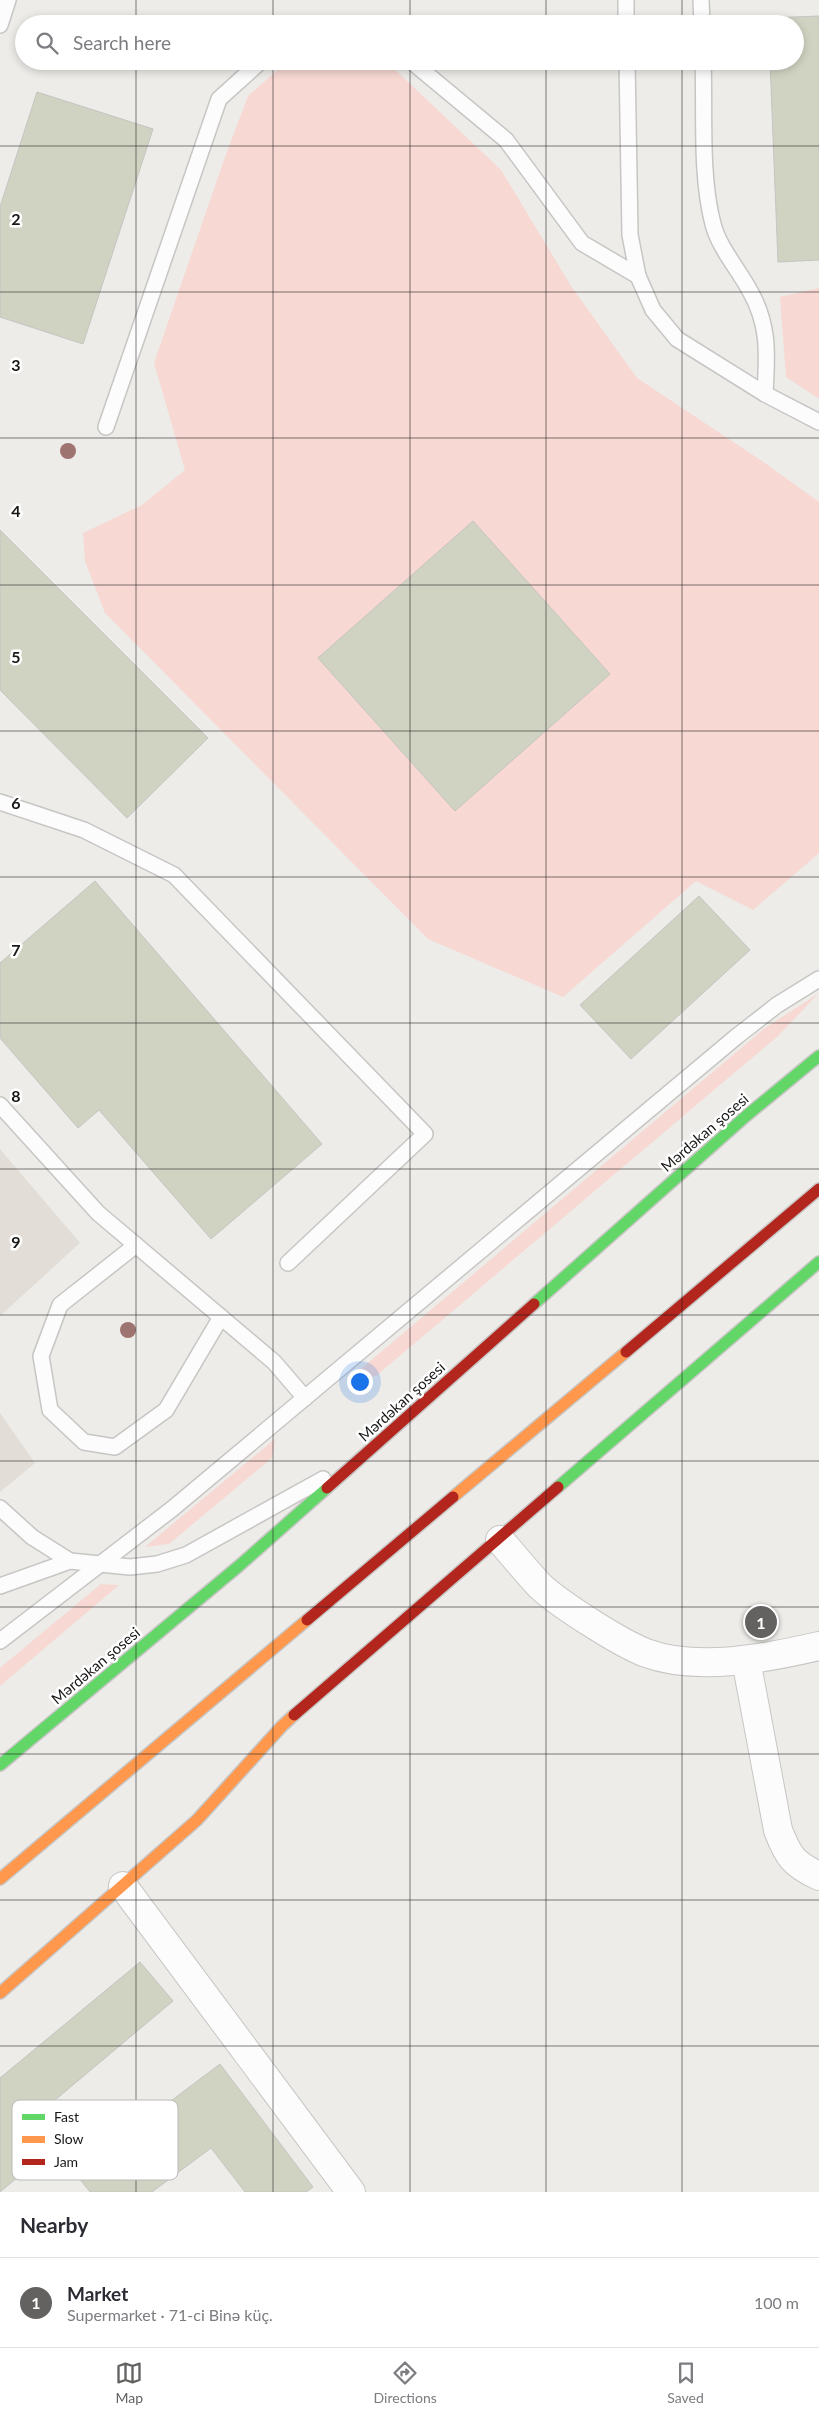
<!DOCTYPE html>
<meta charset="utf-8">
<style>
:root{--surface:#fff;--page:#f7f7f7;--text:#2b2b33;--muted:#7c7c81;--line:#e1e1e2;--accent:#636260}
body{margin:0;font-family:Lato,sans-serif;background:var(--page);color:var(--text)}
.you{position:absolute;left:359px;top:1381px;width:18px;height:18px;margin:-12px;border:4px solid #fff;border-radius:50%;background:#1a73e8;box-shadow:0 0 0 8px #1a73e833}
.badge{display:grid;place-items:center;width:32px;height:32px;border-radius:50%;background:var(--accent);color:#fff;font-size:16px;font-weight:700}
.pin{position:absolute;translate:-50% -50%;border:2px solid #fff;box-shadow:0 1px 5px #0006}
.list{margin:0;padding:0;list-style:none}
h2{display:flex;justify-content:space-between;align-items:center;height:65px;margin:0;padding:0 20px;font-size:21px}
h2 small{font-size:16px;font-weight:400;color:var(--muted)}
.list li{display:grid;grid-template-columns:32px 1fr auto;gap:15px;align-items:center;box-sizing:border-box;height:90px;padding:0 20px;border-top:1px solid var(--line)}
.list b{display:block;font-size:19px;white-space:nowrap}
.list p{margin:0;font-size:16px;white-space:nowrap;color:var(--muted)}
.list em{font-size:16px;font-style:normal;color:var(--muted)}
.icon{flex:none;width:28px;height:28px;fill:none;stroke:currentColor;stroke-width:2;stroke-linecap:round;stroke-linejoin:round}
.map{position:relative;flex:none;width:819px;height:2192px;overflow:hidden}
.search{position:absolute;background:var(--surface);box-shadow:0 2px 8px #0003;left:15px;right:15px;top:15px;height:55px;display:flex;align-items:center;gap:12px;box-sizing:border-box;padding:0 18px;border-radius:28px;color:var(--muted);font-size:19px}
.sheet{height:155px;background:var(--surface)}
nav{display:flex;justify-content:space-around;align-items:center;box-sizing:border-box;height:70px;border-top:1px solid var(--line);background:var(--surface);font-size:14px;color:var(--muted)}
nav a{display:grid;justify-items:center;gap:2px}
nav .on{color:var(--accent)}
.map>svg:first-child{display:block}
</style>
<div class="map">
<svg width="819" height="2192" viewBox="0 0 819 2192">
<rect width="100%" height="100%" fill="#edece9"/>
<g fill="#e2ded7">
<polygon points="0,1149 80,1243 0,1316"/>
<polygon points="0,1413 35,1463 0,1492"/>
</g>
<g fill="#f7d8d2">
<polygon points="294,61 386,61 501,170 571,286 637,378 762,461 819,502 819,853 753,910 696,881 563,997 428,939 105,613 85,561 83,533 142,505 185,470 154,363 225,157 248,96 283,65"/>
<polygon points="819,288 819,399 786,377 780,297"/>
<polygon points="818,994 778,1036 376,1376 349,1379 765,1028"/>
<polygon points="275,1439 272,1458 169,1544 145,1547"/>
<polygon points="101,1584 119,1585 0,1686 0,1668"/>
</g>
<g fill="#d1d3c2" stroke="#c4c4c1">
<polygon points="819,16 819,260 778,262 770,61 795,61 795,24 769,24 769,18"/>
<polygon points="37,92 153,129 83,344 0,317 0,207"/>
<polygon points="473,521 610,674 455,811 318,658"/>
<polygon points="0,530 208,738 127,818 0,690"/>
<polygon points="95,881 322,1144 211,1239 99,1110 78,1128 0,1038 0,963"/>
<polygon points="699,896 750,950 631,1059 580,1005"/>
<polygon points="140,1962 173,2001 36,2116 59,2143 0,2192 0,2078"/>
<polygon points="220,2064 313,2187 306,2192 245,2192 211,2148 152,2192 90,2192 75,2173"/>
</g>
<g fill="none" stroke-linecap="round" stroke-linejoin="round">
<defs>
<g id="lane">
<polyline points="626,0 626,24"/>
<polyline points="701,0 702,24"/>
<polyline points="0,25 8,0"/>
<polyline points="411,61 506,140 582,243 638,276"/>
<polyline points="627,61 630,235 638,276 653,310 677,339 765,394 819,422"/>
<path d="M703 61C705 113 700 175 713 224 719 248 739 270 750 291 770 326 767 356 765 394"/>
<polyline points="106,427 219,99 261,61"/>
<polyline points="0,802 84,830 174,875 425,1134 288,1263"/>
<polyline points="0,1105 98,1213 274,1362 305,1398"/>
<polyline points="136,1245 60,1305 41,1356 50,1410 84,1442 115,1447 166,1410 221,1317"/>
<polyline points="0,1508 32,1537 70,1561 130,1567 157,1564 186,1555 323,1479"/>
<polyline points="0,1586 70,1561"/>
<polyline points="0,1641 172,1509 736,1037 777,1005 819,979"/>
</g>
<g id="street">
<path d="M500 1540C513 1555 526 1571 540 1586 556 1601 577 1614 596 1626 612 1636 628 1646 646 1653 698 1672 767 1658 819 1646"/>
<path d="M746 1660 778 1830C788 1856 793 1864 819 1876"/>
<polyline points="123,1886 351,2192"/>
</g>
<g id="fast">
<polyline points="534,1304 746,1116 819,1056"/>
<polyline points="558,1487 819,1262"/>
<polyline points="0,1765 240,1565 327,1488"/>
</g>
<g id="slow">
<polyline points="453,1497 626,1352"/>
<polyline points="0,1879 307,1620"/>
<polyline points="0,1993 197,1820 282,1726 294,1715"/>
</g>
<g id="jam">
<polyline points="626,1352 819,1189"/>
<polyline points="327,1488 534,1304"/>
<polyline points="307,1620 453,1497"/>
<polyline points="294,1715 558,1487"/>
</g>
</defs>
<use href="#lane" stroke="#c7c6c4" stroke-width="18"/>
<use href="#street" stroke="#c7c6c4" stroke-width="30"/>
<use href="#fast" stroke="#c7c6c4" stroke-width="14"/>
<use href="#slow" stroke="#c7c6c4" stroke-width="14"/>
<use href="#jam" stroke="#c7c6c4" stroke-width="14"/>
<use href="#lane" stroke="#fcfcfc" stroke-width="15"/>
<use href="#street" stroke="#fcfcfc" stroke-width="28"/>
<use href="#fast" stroke="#63d668" stroke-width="11"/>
<use href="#slow" stroke="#ff974d" stroke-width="11"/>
<use href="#jam" stroke="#b3261e" stroke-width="11"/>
</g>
<g fill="#9e7471">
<circle cx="68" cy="451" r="8"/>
<circle cx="128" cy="1330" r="8"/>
</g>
<path fill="none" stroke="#181716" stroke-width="1" stroke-opacity="0.55" d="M136 0V24M273 0V24M410 0V24M546 0V24M682 0V24M136 61V2192M273 61V2192M410 61V2192M546 61V2192M682 61V2192M0 146H819M0 292H819M0 438H819M0 585H819M0 731H819M0 877H819M0 1023H819M0 1169H819M0 1315H819M0 1461H819M0 1607H819M0 1754H819M0 1900H819M0 2046H819"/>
<g text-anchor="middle" stroke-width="5" stroke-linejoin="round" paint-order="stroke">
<g font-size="15" fill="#181716" stroke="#fff">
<text transform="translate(705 1133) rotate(-41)" y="5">Mərdəkan şosesi</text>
<text transform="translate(402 1402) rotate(-42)" y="5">Mərdəkan şosesi</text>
<text transform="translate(96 1666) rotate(-40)" y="5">Mərdəkan şosesi</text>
</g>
</g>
<rect x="12" y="2100" width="166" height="80" rx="8" fill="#fff" stroke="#bab9b9" stroke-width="1"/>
<rect x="22" y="2114" width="23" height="6" fill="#63d668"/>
<rect x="22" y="2136" width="23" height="7" fill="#ff974d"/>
<rect x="22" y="2159" width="23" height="6" fill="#b3261e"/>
<g font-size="14" fill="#181716">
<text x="54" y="2122">Fast</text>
<text x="54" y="2144">Slow</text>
<text x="54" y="2167">Jam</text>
</g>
<g font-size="16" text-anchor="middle" font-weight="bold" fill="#181716" stroke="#fff" stroke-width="5" stroke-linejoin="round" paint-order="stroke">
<text x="16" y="225">2</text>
<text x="16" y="371">3</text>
<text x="16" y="517">4</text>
<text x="16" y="663">5</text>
<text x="16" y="809">6</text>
<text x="16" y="956">7</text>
<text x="16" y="1102">8</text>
<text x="16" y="1248">9</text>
</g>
</svg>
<div class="you"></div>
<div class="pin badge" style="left:761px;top:1622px">1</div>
<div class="search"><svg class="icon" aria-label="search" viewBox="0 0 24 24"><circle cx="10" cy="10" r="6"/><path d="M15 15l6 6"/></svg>Search here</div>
</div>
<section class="sheet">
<h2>Nearby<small></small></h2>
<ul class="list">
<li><span class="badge">1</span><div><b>Market</b><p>Supermarket · 71-ci Binə küç.</p></div><em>100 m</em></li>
</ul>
</section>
<nav>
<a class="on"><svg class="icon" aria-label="map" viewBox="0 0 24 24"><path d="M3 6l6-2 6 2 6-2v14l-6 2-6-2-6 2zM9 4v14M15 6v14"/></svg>Map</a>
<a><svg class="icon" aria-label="directions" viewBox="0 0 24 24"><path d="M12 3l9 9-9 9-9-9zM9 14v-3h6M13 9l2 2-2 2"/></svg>Directions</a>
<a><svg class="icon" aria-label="saved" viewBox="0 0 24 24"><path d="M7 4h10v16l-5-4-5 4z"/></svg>Saved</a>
</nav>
